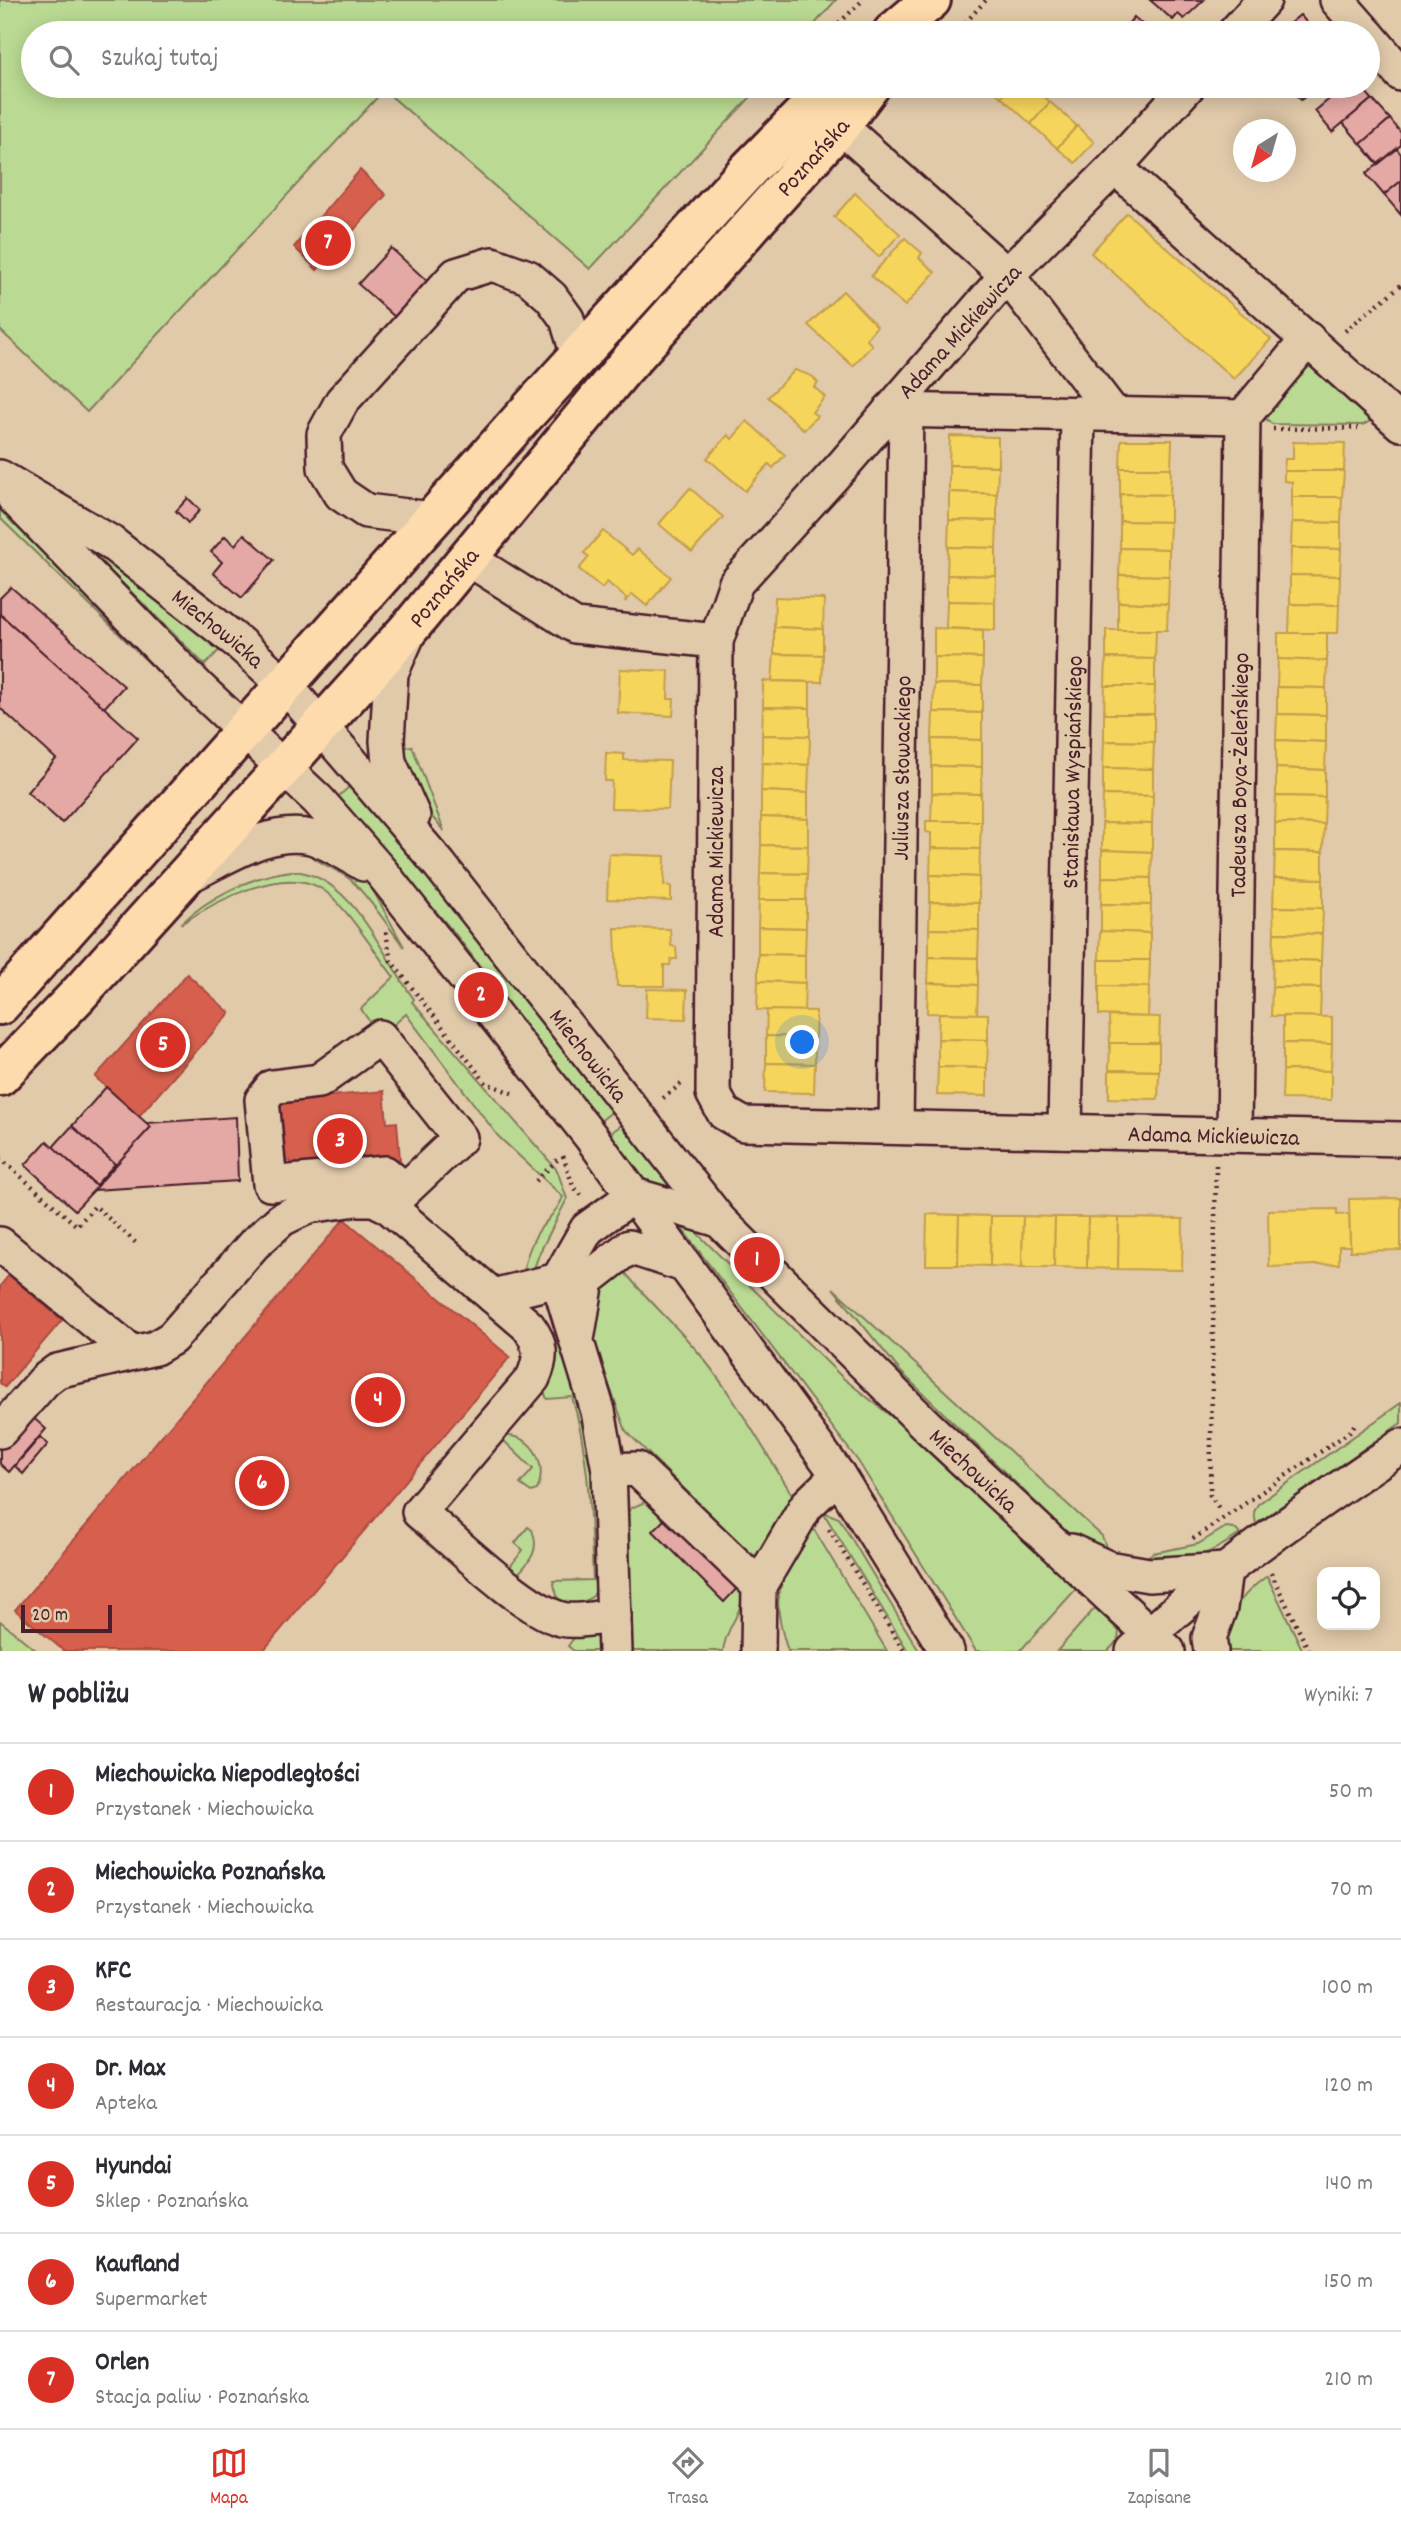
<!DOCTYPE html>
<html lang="pl">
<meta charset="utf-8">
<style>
:root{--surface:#fff;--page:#f2f2f3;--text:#2b2b33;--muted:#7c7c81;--line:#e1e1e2;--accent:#d93025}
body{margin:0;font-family:Dekko,sans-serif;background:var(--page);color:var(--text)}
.controls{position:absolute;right:21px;bottom:21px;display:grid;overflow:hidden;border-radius:14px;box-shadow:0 4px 18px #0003}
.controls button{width:63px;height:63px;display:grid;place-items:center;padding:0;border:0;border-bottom:2px solid var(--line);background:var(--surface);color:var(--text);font:35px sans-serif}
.compass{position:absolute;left:1233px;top:119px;width:63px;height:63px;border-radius:50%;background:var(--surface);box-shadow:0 4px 18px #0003;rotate:217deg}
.scale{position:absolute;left:21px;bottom:18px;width:91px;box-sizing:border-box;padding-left:7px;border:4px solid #4a1f2b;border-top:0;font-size:19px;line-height:24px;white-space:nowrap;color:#4a1f2b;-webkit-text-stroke:5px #e1caaa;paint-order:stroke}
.you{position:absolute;left:803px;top:1043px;width:24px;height:24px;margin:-18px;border:5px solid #fff;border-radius:50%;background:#1a73e8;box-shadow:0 0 0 10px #1a73e833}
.badge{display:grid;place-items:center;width:46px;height:46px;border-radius:50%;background:var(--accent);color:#fff;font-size:23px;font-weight:700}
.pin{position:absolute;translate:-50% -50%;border:4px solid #fff;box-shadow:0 2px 7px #0006}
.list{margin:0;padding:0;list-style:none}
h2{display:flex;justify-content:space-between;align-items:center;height:91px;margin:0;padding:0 28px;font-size:30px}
h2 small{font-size:23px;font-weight:400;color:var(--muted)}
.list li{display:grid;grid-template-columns:46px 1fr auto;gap:21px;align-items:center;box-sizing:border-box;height:98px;padding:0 28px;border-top:2px solid var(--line)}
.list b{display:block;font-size:26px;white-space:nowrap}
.list p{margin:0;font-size:23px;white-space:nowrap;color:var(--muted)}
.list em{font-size:23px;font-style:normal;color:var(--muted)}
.icon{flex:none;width:38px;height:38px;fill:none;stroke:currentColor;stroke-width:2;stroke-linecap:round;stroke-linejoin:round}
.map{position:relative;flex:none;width:1401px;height:1651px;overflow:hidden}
.search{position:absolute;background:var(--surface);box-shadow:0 4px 18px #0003;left:21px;right:21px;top:21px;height:77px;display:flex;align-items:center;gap:18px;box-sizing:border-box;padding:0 24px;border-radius:38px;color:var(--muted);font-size:26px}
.sheet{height:777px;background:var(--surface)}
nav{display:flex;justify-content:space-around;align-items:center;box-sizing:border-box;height:98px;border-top:2px solid var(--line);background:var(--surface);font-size:19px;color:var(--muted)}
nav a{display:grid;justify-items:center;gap:4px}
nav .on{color:var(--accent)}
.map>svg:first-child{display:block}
</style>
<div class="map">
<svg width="1401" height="1651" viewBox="0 0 1401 1651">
<rect width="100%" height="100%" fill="#e1caaa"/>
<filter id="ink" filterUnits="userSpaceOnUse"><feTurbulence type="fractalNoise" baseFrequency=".0143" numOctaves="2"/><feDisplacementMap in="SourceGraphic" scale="14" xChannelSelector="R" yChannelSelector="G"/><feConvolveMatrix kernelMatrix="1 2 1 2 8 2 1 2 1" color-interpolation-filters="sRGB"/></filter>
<g filter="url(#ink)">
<g fill="#bada93" stroke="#827c5f" stroke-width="2">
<polygon points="0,0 836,0 807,33 33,33 33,86 761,86 590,269 384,90 87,412 0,330"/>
<polygon points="1312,365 1372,420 1363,425 1272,424 1264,417 1298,369"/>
<polygon points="0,506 186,693 183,696 0,518"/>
<polygon points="91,541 223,646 205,665 86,547"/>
<polygon points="412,746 444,831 422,805 402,748"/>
<polygon points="351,785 421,866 613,1111 599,1122 456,935 338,797"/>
<path d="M304 847 368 881 404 947C387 925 372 901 352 881 337 867 314 864 304 847Z"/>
<path d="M292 871C353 874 382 957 414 999L412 1002 557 1170 567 1199 540 1252 530 1279 520 1282C525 1263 529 1245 540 1229 549 1218 558 1210 563 1197L498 1136 406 1014 380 1037 361 1009 394 977C376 954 344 903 322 889 283 864 214 902 181 924 208 897 254 875 292 871Z"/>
<polygon points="623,1124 675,1191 647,1184 609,1134"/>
<polygon points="686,1225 693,1229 843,1378 936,1452 1076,1589 1020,1651 976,1651 858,1461 683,1230"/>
<path d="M623 1270C648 1301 678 1327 703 1358 737 1401 765 1452 795 1499L761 1556 750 1554 626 1431 589 1330 593 1292Z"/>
<polygon points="833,1288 1102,1536 1107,1550 1071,1536 1054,1520 900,1371"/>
<path d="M559 1334 593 1466 597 1588 593 1596 578 1605 558 1599 553 1581 593 1580C590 1517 590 1457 572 1397L547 1399 544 1392 551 1336Z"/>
<polygon points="1401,1403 1401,1423 1256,1524 1254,1512 1258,1504"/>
<path d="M506 1436C534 1435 548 1466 537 1490L531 1492 520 1484 533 1469 501 1438Z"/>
<path d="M645 1502 671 1513 653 1531 723 1601 741 1584C747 1613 726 1623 723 1651H632L627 1517 631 1508Z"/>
<polygon points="823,1512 839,1518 919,1651 908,1651"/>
<path d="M528 1527 532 1530C540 1550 531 1560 517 1575L509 1568 523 1550 515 1543Z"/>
<path d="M811 1527 815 1531 887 1651H788C767 1588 782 1582 811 1527Z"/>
<path d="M1226 1527 1234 1528 1240 1534C1201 1561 1183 1561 1137 1564L1153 1553 1198 1544Z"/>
<path d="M1267 1576 1303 1651H1226C1221 1619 1242 1594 1267 1576Z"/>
<polygon points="1095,1608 1119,1631 1118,1640 1108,1651 1057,1651"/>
<polygon points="0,1621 37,1651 0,1651"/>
<polygon points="592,1633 600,1641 600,1651 574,1651 568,1646 576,1635"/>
</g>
<g fill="#f6d55c" stroke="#c29e4d" stroke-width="2">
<polygon points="989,86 1012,86 1001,97"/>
<polygon points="1012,86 1032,86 1050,102 1031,124 1001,97"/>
<polygon points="1050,102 1077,126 1057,148 1031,124"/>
<polygon points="1077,126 1094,142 1075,163 1057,148"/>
<polygon points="855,193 900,234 879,257 834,217"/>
<polygon points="1127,213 1271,339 1234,379 1091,253"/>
<polygon points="905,238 922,253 919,258 935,272 905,306 871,276"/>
<polygon points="843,291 877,326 866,339 872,345 853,366 808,325"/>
<polygon points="795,370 812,376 818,383 814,387 825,397 812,412 817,416 804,430 768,397"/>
<polygon points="747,421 785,455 773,468 769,464 745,491 707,458 728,435 732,439"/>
<polygon points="950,436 998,437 998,466 949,465"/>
<polygon points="1121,440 1172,440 1171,468 1120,468"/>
<polygon points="1293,442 1345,443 1344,471 1284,471 1285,459 1293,459"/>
<polygon points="949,465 998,466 997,494 949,492"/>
<polygon points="1120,468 1171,468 1170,495 1120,494"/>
<polygon points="1284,471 1344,471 1342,497 1292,497 1292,482 1284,481"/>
<polygon points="690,488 723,517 692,552 659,524"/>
<polygon points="949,492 997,494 997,521 949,520"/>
<polygon points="1120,494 1170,495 1170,522 1120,521"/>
<polygon points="1292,497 1342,497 1341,523 1292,522"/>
<polygon points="949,520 997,521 996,548 948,547"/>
<polygon points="1120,521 1170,522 1169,549 1120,548"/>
<polygon points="1292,522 1341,523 1341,549 1291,548"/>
<polygon points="603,531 632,555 638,549 671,577 647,606 632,594 625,602 626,598 607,582 602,588 579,569 589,557 584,553"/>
<polygon points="948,547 996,548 996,576 947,575"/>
<polygon points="1120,548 1169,549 1169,576 1119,575"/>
<polygon points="1291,548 1341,549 1340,576 1290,575"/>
<polygon points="947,575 996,576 995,602 947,601"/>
<polygon points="1119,575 1169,576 1168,604 1118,602"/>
<polygon points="1290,575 1340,576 1339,605 1290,604"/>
<polygon points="775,597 824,599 823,629 774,627"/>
<polygon points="947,601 995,602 995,630 946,628"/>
<polygon points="1118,602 1168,604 1167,630 1118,630"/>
<polygon points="1290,604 1339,605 1338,633 1289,633"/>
<polygon points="774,627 823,629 823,655 774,654"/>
<polygon points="934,628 983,630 983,658 934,657"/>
<polygon points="1106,630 1156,630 1155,659 1106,658"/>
<polygon points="1278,633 1327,633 1327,661 1278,659"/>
<polygon points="774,654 823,655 822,682 772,681"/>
<polygon points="934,657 983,658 982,685 934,684"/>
<polygon points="1106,658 1155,659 1155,686 1105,686"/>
<polygon points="1278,659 1327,661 1326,688 1277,687"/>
<polygon points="620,669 669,671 668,699 674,699 673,716 618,713"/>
<polygon points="763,681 810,682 810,708 763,707"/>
<polygon points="934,684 982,685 982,713 933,712"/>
<polygon points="1105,686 1155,686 1154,714 1104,714"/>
<polygon points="1277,687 1326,688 1326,715 1277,714"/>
<polygon points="763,707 810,708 810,736 762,735"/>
<polygon points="933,712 982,713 982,740 932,739"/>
<polygon points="1104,714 1154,714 1154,742 1104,741"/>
<polygon points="1277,714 1326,715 1326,742 1276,740"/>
<polygon points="762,735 810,736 809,765 762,763"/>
<polygon points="932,739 982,740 982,767 932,766"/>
<polygon points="1276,740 1326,742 1325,770 1276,768"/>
<polygon points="1104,741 1154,742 1153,769 1103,768"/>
<polygon points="606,753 624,754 624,760 670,761 668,809 611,808 612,781 605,781"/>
<polygon points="762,763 809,765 808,793 761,791"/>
<polygon points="932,766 982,767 981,794 932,793"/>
<polygon points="1103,768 1153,769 1153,796 1103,795"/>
<polygon points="1276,768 1325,770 1325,797 1276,796"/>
<polygon points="761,791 808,793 808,819 761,817"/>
<polygon points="932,793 981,794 981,821 931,821"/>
<polygon points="1103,795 1153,796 1152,824 1102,823"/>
<polygon points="1276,796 1325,797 1324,824 1275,823"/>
<polygon points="761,817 808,819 808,846 761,845"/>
<polygon points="926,821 981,821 980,849 931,848 931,833 926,832"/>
<polygon points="1102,823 1152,824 1152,852 1102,850"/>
<polygon points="1275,823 1324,824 1323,852 1275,851"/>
<polygon points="761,845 808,846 807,874 760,873"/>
<polygon points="931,848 980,849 979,877 930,875"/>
<polygon points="1102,850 1152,852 1151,878 1102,877"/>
<polygon points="1275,851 1323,852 1323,879 1274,878"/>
<polygon points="609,854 665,856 664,885 671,886 671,901 607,899"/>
<polygon points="760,873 807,874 806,900 759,900"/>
<polygon points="930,875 979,877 979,903 930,902"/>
<polygon points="1102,877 1151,878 1151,905 1101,904"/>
<polygon points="1274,878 1323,879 1323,908 1273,907"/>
<polygon points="759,900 806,900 806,928 758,927"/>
<polygon points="930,902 979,903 979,930 929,929"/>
<polygon points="1101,904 1151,905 1150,933 1101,932"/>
<polygon points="1273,907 1323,908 1322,934 1274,933"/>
<polygon points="758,927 806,928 805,955 758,954"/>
<polygon points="615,928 670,929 671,946 676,947 677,959 671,959 670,965 664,965 664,986 617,986"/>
<polygon points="929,929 979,930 978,958 929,957"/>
<polygon points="1100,931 1150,933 1150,960 1099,960"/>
<polygon points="1274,933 1322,934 1321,961 1273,959"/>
<polygon points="758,954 805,955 805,983 758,981"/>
<polygon points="929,957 978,958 978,985 928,983"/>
<polygon points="1273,959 1321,961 1321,988 1272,987"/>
<polygon points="1099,960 1150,960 1149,987 1099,986"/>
<polygon points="758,981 805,983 804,1011 757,1010"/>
<polygon points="928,983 978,985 977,1014 927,1013"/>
<polygon points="1099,986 1149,987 1148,1017 1099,1015"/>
<polygon points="1272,987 1321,988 1320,1017 1271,1016"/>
<polygon points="647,989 687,990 686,1019 646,1018"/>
<polygon points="767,1010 816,1011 815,1037 766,1036"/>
<polygon points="939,1013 988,1014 988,1040 938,1039"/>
<polygon points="1109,1016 1160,1017 1159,1043 1110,1043"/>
<polygon points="1283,1016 1332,1017 1332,1044 1283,1043"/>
<polygon points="766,1036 815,1037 815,1064 766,1063"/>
<polygon points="938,1039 988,1040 987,1068 938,1067"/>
<polygon points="1110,1043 1159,1043 1159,1071 1109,1070"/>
<polygon points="1283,1043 1332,1044 1331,1071 1283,1070"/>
<polygon points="766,1063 815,1064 814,1093 765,1092"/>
<polygon points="938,1067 987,1068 987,1096 937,1095"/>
<polygon points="1109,1070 1159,1071 1158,1099 1109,1098"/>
<polygon points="1283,1070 1331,1071 1331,1100 1282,1099"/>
<polygon points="1401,1198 1401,1250 1350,1251 1349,1199"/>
<polygon points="1337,1209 1337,1215 1349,1214 1350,1246 1339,1246 1339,1264 1269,1267 1268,1210"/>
<polygon points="927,1214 959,1215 958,1265 926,1265"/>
<polygon points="959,1215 991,1216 990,1266 958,1265"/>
<polygon points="991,1216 1023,1216 1022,1267 990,1266"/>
<polygon points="1023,1216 1055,1217 1054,1267 1022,1267"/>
<polygon points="1055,1217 1088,1217 1087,1268 1054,1267"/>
<polygon points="1088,1217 1119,1218 1118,1269 1087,1268"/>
<polygon points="1119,1218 1183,1219 1182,1270 1118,1269"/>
</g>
<g fill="#d6604d" stroke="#ac4c43" stroke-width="2">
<polygon points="360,170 386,195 317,270 294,247"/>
<polygon points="187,974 230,1013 139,1116 95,1077"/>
<polygon points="384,1091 387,1123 397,1122 400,1159 292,1167 291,1161 282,1162 277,1101"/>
<polygon points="344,1219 510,1357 263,1651 64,1651 15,1610"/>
<polygon points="9,1275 62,1320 5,1387 0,1383 0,1286"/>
</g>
<g fill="#e4a9a4" stroke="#4a1f2b" stroke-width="2">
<polygon points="1150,0 1204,0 1184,19 1178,14 1173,20"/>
<polygon points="1300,15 1316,33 1278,33"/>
<polygon points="1134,17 1152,33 1112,33 1117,28 1121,32"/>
<polygon points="1288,86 1318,86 1301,100"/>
<polygon points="1345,86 1361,86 1372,99 1332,132 1315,111"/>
<polygon points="1372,99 1390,119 1361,144 1343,123"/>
<polygon points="1390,119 1401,133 1401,145 1378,164 1361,144"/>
<polygon points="1397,149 1401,154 1401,181 1384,195 1366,174"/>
<polygon points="1401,181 1401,215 1384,195"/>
<polygon points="391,248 438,291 405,326 358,284"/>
<polygon points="188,498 200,510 188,523 176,511"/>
<polygon points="244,534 274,560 242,598 213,573 222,562 211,552 225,536 235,545"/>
<polygon points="11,587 124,686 104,708 0,614 0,598"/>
<polygon points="0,614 138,738 62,823 27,792 56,759 0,708"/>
<polygon points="106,1087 151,1127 116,1165 72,1126"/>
<polygon points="236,1117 238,1181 93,1190 151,1127 147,1123"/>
<polygon points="72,1126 115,1164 96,1185 53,1147"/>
<polygon points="47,1141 97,1187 75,1210 25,1165"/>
<polygon points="28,1413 46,1429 9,1472 0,1464 0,1447"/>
<polygon points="40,1437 48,1444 23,1474 15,1466"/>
<polygon points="671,1513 741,1584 724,1602 653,1531"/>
</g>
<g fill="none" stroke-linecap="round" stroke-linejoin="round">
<defs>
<g id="minor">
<polyline points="1337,0 1366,33"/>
<polyline points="1234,33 1264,0"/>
<polyline points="1368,35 1401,74"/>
<path id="s1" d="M1188 86 1115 167 1007 275 845 463 736 583 716 641 713 1093 724 1113 743 1124 1401 1139"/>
<polyline points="820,108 1007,275 1113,413"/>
<polyline points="1115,167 1401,424"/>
<polyline points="890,410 1243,417"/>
<polyline points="1243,417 1308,339"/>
<path id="s2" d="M0 477 110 542 239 643 286 686 439 864 719 1220 927 1426 1168 1651"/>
<polyline points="14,498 199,688 318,800 382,873 591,1137 838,1475 947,1651"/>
<polyline points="432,519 366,511 341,494 325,468 324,434 342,401 456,275 492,264 528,277 551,297 567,319 578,356"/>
<polyline points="467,558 575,626 716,641"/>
<polyline points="407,637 391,673 387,741 389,762 413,816"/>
<path d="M188 876C224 859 269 827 311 837 329 842 348 855 364 864"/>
<path id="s3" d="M896 1127 906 410"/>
<path id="s4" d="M1065 1131 1078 413"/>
<path id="s5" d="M1234 1134 1243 417"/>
<polyline points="388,1206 460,1138 380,1037 319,1081 272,1087 262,1100 270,1184 385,1173 404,1189"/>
<polyline points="0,1244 131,1352"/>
<polyline points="493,1296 558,1280"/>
<polyline points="578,1334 587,1280 624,1251 629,1247 684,1265"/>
<path d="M0 1431 45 1380 57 1371 155 1348 172 1338 254 1244 282 1219 309 1206 356 1199H374L388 1206 528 1326C542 1344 542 1358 533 1378L419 1512C452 1539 523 1609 561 1619 576 1623 598 1617 614 1616"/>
<polyline points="609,1470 637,1469 759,1586"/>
<polyline points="1071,1551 1108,1568 1149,1575 1225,1570"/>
<polyline points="615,1651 609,1470 598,1411 558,1280 587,1229 634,1195 719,1220"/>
<polyline points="758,1651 759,1586 806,1506 838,1475"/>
<path d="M1133 1651C1213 1571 1308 1510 1401 1446"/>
<polyline points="1211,1651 1209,1638 1220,1608 1225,1570"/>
</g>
<g id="major">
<polyline points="892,33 931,0"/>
<polyline points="0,1005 524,416 749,169 831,86"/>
<path id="s6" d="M0 1076 77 996 413 624 622 370 840 126 870 86"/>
</g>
</defs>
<use href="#minor" stroke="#4a1f2b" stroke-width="38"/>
<use href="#major" stroke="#4a1f2b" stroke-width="44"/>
<g stroke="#4a1f2b" stroke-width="4.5" stroke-dasharray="2 5" stroke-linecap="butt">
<polyline points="829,33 863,0"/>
<polyline points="956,33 986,0"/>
<polyline points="1345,331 1401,285"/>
<polyline points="1273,429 1358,428"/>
<polyline points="386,932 391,961 486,1083 514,1094"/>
<polyline points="663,1098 681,1084"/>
<polyline points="563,1156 573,1186 581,1195"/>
<polyline points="0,1158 77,1226 95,1206 136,1243"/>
<polyline points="1216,1165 1210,1495 1220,1510"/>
<polyline points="536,1181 558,1159"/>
<polyline points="829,1529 904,1651"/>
<polyline points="1193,1539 1351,1431 1356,1422"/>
<polyline points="1271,1573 1309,1651"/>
</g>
<use href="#minor" stroke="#e1caaa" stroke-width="33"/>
<use href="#major" stroke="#fedbac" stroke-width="38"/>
</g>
</g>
<g text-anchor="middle" stroke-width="7" stroke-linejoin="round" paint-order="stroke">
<g font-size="24" fill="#4a1f2b" stroke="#e1caaa">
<text dy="8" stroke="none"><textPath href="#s6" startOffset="1227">Poznańska</textPath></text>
<text transform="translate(959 331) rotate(-48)" y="8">Adama Mickiewicza</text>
<text dy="8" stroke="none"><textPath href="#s6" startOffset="660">Poznańska</textPath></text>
<text dy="8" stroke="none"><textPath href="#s2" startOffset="266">Miechowicka</textPath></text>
<text dy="8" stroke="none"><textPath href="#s3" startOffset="359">Juliusza Słowackiego</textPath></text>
<text dy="8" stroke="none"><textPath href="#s4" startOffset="359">Stanisława Wyspiańskiego</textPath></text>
<text dy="8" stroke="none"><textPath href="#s5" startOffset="359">Tadeusza Boya-Żeleńskiego</textPath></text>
<text transform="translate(715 852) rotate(-90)" y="8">Adama Mickiewicza</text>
<text dy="8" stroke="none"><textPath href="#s2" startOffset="833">Miechowicka</textPath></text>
<text dy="8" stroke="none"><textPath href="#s1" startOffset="1701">Adama Mickiewicza</textPath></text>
<text dy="8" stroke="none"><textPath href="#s2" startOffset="1400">Miechowicka</textPath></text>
</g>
</g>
</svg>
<div class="controls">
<button><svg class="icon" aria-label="locate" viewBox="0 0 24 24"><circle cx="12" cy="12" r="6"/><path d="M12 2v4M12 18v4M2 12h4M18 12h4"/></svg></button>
</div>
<svg class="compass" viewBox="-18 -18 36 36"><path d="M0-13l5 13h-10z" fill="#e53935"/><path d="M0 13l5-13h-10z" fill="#7c7c81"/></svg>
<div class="scale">20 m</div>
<div class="you"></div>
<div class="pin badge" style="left:757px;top:1260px">1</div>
<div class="pin badge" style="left:481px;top:995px">2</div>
<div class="pin badge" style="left:340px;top:1141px">3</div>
<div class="pin badge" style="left:378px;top:1400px">4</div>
<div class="pin badge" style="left:163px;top:1045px">5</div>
<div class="pin badge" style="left:262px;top:1483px">6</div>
<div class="pin badge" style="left:328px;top:243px">7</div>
<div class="search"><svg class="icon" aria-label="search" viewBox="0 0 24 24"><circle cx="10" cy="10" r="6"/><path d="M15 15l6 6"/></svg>Szukaj tutaj</div>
</div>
<section class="sheet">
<h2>W pobliżu<small>Wyniki: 7</small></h2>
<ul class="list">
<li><span class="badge">1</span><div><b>Miechowicka Niepodległości</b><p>Przystanek · Miechowicka</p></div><em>50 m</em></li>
<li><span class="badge">2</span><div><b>Miechowicka Poznańska</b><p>Przystanek · Miechowicka</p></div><em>70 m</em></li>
<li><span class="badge">3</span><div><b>KFC</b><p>Restauracja · Miechowicka</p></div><em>100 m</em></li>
<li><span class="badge">4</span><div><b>Dr. Max</b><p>Apteka</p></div><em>120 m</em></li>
<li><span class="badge">5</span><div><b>Hyundai</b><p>Sklep · Poznańska</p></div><em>140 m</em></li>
<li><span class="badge">6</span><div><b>Kaufland</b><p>Supermarket</p></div><em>150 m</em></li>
<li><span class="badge">7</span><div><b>Orlen</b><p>Stacja paliw · Poznańska</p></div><em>210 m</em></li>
</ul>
</section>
<nav>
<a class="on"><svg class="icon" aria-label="map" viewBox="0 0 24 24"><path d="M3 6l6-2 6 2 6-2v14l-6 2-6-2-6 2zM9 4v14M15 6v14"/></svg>Mapa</a>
<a><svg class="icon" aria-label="directions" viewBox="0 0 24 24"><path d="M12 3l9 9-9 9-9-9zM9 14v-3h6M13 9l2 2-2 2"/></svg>Trasa</a>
<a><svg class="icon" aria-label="saved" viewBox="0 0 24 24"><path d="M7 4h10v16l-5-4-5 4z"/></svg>Zapisane</a>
</nav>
